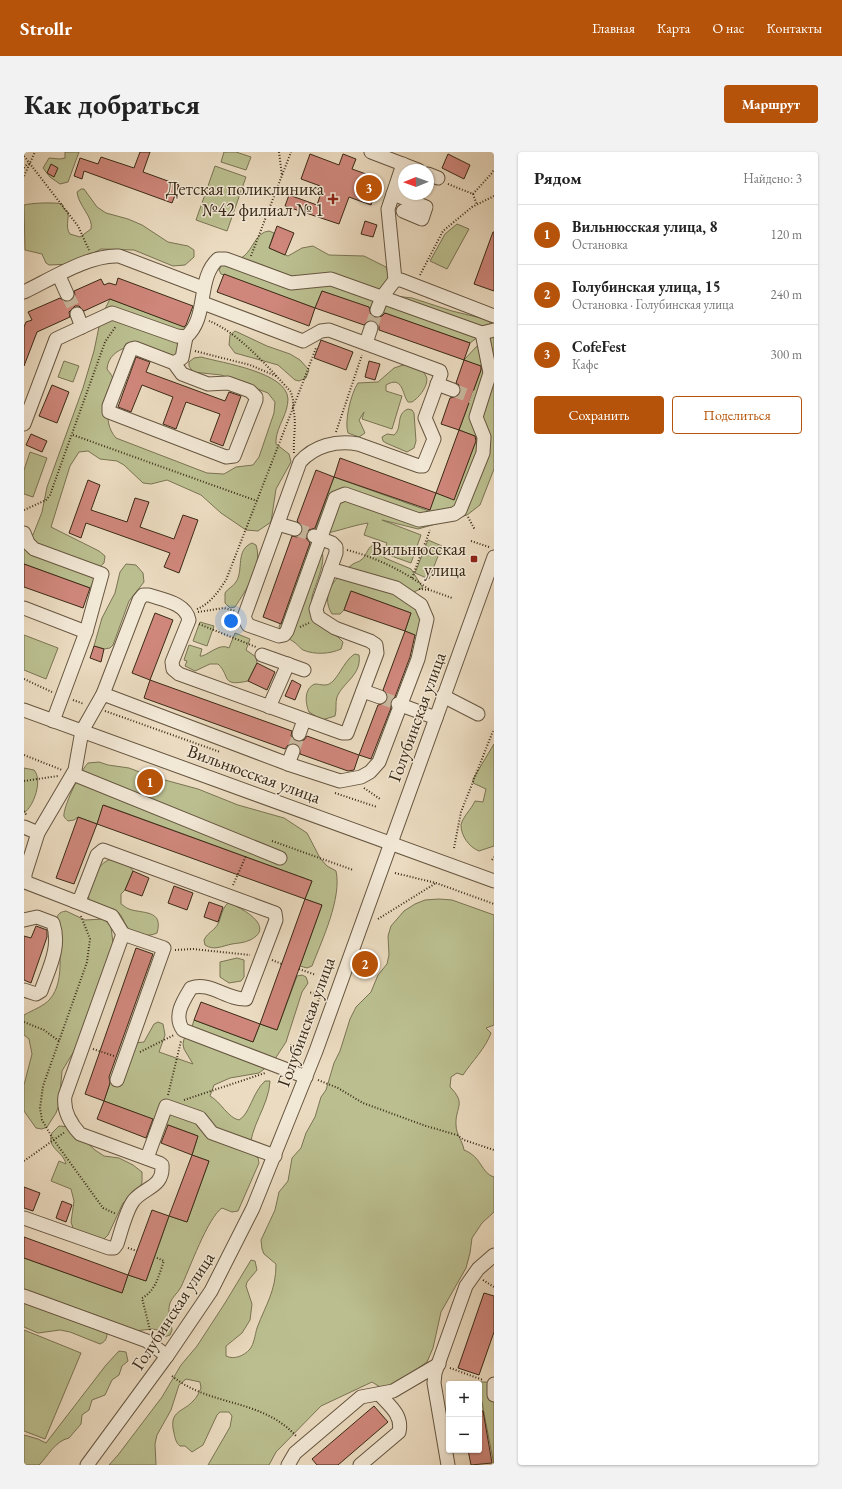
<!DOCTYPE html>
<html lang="ru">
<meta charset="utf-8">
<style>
:root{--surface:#fff;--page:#f2f2f2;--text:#222;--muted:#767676;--line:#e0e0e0;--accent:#b45309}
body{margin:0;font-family:"EB Garamond",serif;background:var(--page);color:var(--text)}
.controls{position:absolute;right:12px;bottom:12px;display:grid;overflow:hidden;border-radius:4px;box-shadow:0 1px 3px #0004}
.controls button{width:36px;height:36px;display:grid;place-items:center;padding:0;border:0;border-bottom:1px solid var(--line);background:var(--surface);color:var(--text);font:20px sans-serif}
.compass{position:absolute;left:374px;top:12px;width:36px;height:36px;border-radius:50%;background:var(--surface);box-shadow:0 1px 3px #0004;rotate:269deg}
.you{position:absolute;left:207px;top:469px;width:14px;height:14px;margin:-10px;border:3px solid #fff;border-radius:50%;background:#1a73e8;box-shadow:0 0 0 6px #1a73e833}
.badge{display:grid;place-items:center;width:26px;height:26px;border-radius:50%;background:var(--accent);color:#fff;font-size:13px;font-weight:700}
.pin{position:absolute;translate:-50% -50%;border:2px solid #fff;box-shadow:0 1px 4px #0006}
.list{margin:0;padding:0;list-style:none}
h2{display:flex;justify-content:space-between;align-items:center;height:52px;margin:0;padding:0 16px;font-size:17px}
h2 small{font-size:13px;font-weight:400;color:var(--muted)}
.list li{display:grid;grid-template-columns:26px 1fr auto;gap:12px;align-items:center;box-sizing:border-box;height:60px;padding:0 16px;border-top:1px solid var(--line)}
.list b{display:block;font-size:15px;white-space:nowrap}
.list p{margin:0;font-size:13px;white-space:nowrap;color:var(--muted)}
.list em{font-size:13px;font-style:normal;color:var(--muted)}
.actions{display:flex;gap:8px;padding:12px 16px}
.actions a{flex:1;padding:9px 0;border:1px solid var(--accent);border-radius:4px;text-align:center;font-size:14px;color:var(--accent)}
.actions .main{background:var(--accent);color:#fff}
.map{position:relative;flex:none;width:470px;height:1313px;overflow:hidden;border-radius:4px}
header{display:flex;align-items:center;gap:24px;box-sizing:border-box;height:56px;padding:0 20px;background:var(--accent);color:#fff}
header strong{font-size:19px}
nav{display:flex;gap:22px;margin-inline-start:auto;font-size:14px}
.intro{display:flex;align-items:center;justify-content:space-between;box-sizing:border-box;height:96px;padding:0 24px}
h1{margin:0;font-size:28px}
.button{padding:10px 18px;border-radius:4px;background:var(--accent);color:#fff;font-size:14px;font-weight:700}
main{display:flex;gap:24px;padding:0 24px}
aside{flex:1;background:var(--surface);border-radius:4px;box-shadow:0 1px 3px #0004}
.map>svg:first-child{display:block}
</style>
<header>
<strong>Strollr</strong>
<nav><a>Главная</a><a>Карта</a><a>О нас</a><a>Контакты</a></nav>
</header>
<div class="intro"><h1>Как добраться</h1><a class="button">Маршрут</a></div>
<main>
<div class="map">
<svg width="470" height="1313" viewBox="0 0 470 1313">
<rect width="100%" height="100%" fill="#ebdbc0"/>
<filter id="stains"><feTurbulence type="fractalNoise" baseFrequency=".005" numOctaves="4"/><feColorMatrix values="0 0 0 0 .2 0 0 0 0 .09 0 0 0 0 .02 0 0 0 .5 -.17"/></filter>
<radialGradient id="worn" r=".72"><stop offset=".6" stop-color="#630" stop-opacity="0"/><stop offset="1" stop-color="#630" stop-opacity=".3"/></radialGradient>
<g fill="#bbbf90" stroke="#7a7453">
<polygon points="41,0 55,0 44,30 36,32 26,25 19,16 25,6 36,7 41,6"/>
<polygon points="200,0 212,0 227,5 222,18 197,10"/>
<polygon points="191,14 222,25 203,79 172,68"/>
<path d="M57 37H60L73 55 82 61 104 67 118 73 144 90 164 94 170 98V105L161 113 149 114 110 98 77 97 48 112 25 113 22 111 18 102 1 98 0 53C7 51 31 50 38 52L40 57 44 60C45 68 41 75 46 82L56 85 67 77C70 66 54 53 53 40Z"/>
<polygon points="433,72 445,77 423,117 406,109 421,82"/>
<path d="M245 79 250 81 245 96 264 104 278 96 289 94 305 103 340 104 362 115 365 125 359 135 371 144 388 146 428 159 461 167 467 171V175L446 191 298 139 291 156 197 122 195 118 198 112C206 110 214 109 220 104 229 97 232 80 245 79Z"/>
<path d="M86 147 161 175 158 191 153 205 103 195C92 199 84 205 83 217 85 220 89 224 89 228 89 249 76 267 92 286L183 321 200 322 212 315 229 313 235 305 250 261 251 250 244 241 197 223 169 220 165 214V210L170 206 177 205C198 211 263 220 264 247 264 262 253 274 252 288V292L265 302 267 310 252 337 247 370 234 379 222 378 197 361 177 343 143 328 127 332 119 331 100 313 93 309 76 307 64 299 55 300 46 314 27 375 75 399 81 404 80 411C72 417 71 427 66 436L0 412V386L9 383 18 360 23 335 59 236 70 199 77 165Z"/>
<polygon points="211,179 243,194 266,202 276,208 285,218 282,226 275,229 271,228 254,213 211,201 205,193 206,183"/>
<path d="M470 184V317L456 353 443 363 394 377 358 368 397 383 387 411 359 401 363 391 340 383 344 371C325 374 308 382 289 383L310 325 405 359 412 341 430 347 453 285 435 278 458 215 440 208 452 195Z"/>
<polygon points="40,209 55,214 49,230 34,225"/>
<path d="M379 213 393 215C396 217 400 220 402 224 406 232 395 246 388 250H384C378 242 379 223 362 233V239L378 244 368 277 338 267 340 260 335 268 341 281 335 285 324 281C320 270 327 241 334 231L354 230 370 216Z"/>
<path d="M384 257 388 258 390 261 392 289 390 296 383 300 362 291 359 289 358 285 363 282 370 283C379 276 371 262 384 257Z"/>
<polygon points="6,300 23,306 9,345 0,342 0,318"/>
<polygon points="404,388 418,394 405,427 391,421"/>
<path d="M286 390C312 395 291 430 288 445 287 452 287 458 288 464L299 476 314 485 319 490 317 497C306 502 291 503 279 498 276 496 273 492 270 490 263 485 256 485 255 475Z"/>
<path d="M228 391 232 393C239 414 222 438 211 455L206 456 201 451V441C204 436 209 435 212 430 220 418 211 398 228 391Z"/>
<path d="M349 393 352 395 361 406 387 417 399 436 387 441 397 459 398 486 381 479 387 461 327 439 320 458 316 462H308C295 441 313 424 329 412 332 410 335 410 337 408 343 404 342 397 349 393Z"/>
<polygon points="102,412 112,413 119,421 120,430 105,449 89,493 86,496 80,497 70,494 78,466 91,441 96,420"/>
<polygon points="176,470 190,474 183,494 169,489"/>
<path d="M211 481 226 487 222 498 232 505 233 511 224 529C196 535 207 524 194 512H186L171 519 161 514 163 509 160 508 165 493 178 497 176 504H178C187 501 196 491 205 496Z"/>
<polygon points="0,483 34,496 22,527 0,518"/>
<path d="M331 502 335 503C338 523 319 530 313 545 311 551 313 557 311 564L298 568 285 560C281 551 280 536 291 532 294 532 297 533 301 533 313 533 319 508 331 502Z"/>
<path d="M470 592V694L455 699C445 695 437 684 437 673 439 664 447 658 451 649L459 650 462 637 449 631V627Z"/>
<path d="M75 610 84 613 105 616 126 624 174 637 214 653 260 666 283 681 296 706 303 714 312 719C318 746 298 788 288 814L283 816 276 814 298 753 281 747 288 729 80 653 73 672 54 665 50 668 44 669C42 667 39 665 40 662 41 651 57 618 64 611Z"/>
<path d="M0 616 10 618C19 628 10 654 0 661Z"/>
<path d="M90 706 103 711 109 719 101 738 97 742V752C99 753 102 756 105 757 118 762 140 757 133 781 125 785 111 784 105 777 100 772 99 764 93 759 85 753 70 757 65 747 62 741 71 722 75 716 79 710 84 708 90 706Z"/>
<path d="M415 747 428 748 470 763V873L462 876 467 881C461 897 449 908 439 923L433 921 427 925 426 935C443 952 431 955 432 973 432 982 439 990 440 998 458 1005 457 1021 470 1025V1060L458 1071 448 1086 446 1101 442 1116 417 1160 409 1196 403 1210 371 1232 356 1235 348 1230 297 1254 252 1300 245 1313H184L206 1275 208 1264 205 1260H196L193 1263 179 1293 168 1300 161 1294H156C152 1291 151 1286 150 1281 144 1258 160 1260 169 1249 173 1246 175 1240 177 1236L176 1230 162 1227 155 1233 147 1258 133 1283 131 1292 132 1313H85L94 1303 138 1245 157 1213 173 1194 201 1151 227 1108 231 1109 233 1118 223 1130 222 1134 228 1152 226 1168 218 1181 202 1194V1204C210 1208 220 1204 226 1197 230 1192 231 1183 233 1176 242 1152 252 1139 252 1112L240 1102 238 1097 237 1088 251 1058 255 1040 264 1029 268 1006 277 996 282 981 291 965 297 945 302 938 310 911 316 899 326 867 332 855 347 840 354 823 363 812 365 803 364 784 367 774 380 759 391 752 401 748Z"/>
<path d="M204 751C217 755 253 775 226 788 220 791 214 791 208 792 198 794 190 799 181 793L180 788C183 782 186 781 191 776 198 769 196 758 204 751Z"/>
<path d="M42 759 61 768 80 767 87 775 89 791 53 894 38 919 35 953 32 961 23 975 18 977 12 976 0 959V933L8 902 5 887 0 883V863C9 858 20 854 26 847 42 829 35 790 32 769 33 763 35 760 42 759Z"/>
<polygon points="213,806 220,808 220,825 217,829 205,831 196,825 196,810"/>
<path d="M278 823 282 825 284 831 278 840 262 890 249 910 235 921 206 926 190 933 186 944C197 950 204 966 215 968 226 962 228 941 241 929H246C245 954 225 975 226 1000L234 1006 235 1011 214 1059 208 1060 198 1056C184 1065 165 1118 157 1135 154 1141 148 1145 146 1151 143 1160 147 1169 148 1178L146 1183 140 1185 134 1178 128 1177 111 1179 0 1139V1106L98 1141 104 1123 122 1129 145 1064 163 1070 185 1009 168 1003 174 984 80 949 97 898 110 891 120 890 130 872 134 870 139 872 141 883 135 900 169 912 160 897 159 892 160 887 167 878 170 868 229 890 236 872 253 878 273 824Z"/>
<path d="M35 974 46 975 71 998 80 1004 95 1006 109 1013 118 1020V1031L115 1036 99 1051 84 1083 80 1087 74 1088 53 1080 49 1076 47 1070 50 1049 47 1037 27 1029 35 1009 42 1012C39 999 22 996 28 981Z"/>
<path d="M0 1151 83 1181C83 1187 81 1190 76 1192L46 1180 36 1178 14 1181 0 1175Z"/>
<polygon points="0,1178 57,1201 21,1287 0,1279"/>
<path d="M95 1199 102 1200 104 1209 98 1214 95 1223 88 1228 81 1243 68 1248 65 1258 58 1263 57 1272 45 1286C31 1289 24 1304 15 1313H0V1283L14 1287 22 1291 82 1213Z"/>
<polygon points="454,1230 462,1230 470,1234 470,1313"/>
</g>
<g fill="#cf877b" stroke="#3a2a16">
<polygon points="116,0 126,0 119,20 155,33 148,51 60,19 58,27 50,24 56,6 74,12 77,5 110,16"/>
<polygon points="286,2 315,13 319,2 332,7 328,17 356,27 347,53 325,45 315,72 261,54 265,43 293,53 299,35 277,27"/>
<polygon points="424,2 446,13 440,27 418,16"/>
<polygon points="27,12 34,16 30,25 23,21"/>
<polygon points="341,69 353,73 349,85 337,82"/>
<polygon points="253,74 270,81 261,103 245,96"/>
<polygon points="469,80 470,80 470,139 450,132"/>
<polygon points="200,122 291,156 285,174 193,140"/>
<polygon points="94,126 169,154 162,173 160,175 86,147 60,159 55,154 51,154 45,160 46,165 13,180 0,214 0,175 2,170 8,168 4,160 36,146 42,150 47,149 51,143 50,139 77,127 80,133 85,131 92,133"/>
<polygon points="298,139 345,155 347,163 351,166 358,164 361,161 446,191 440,208 355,178 355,174 350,169 345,168 340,173 291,156"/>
<polygon points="297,188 329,200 322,218 290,206"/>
<polygon points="112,205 126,210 122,220 201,249 205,240 217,244 199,294 186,289 196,262 162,250 152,277 139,272 149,245 118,233 107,260 94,255"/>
<polygon points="440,208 457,214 457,218 435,278 417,272 426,246 434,244 437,240 435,233 432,231"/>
<polygon points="345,209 356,212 351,228 341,225"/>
<polygon points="28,233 45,240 33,271 15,264"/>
<polygon points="435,278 451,284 452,289 430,348 412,341"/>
<polygon points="7,282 23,289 18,300 2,293"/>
<polygon points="316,306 412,341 406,358 310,325"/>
<polygon points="292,318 310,325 291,376 285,378 282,381 282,386 286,391 257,472 239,465 268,384 273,385 279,380 279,375 273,369"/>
<polygon points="64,328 76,333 67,358 103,370 111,346 125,350 116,375 150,387 159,363 174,368 155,421 140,415 146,401 62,371 57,386 45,381"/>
<polygon points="0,412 66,436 59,456 0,435"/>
<polygon points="327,439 387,461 381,479 320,458"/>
<polygon points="131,461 149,468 126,528 108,521"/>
<polygon points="381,479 391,483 386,505 371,545 367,549 367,556 347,607 335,603 354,553 361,551 363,548 364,543 359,538"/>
<polygon points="70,494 80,497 77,510 66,506"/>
<polygon points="233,511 251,520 243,538 224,529"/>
<polygon points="126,528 268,579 267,584 272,589 280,588 283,584 335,603 330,618 324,619 276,602 275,594 271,591 264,593 261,597 120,546"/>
<polygon points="268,528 277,533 271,548 261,544"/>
<polygon points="79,653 288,729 281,747 73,672"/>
<polygon points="54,665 73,672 50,732 32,726"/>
<polygon points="109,719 125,726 118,744 101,738"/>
<polygon points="150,734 169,741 163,758 144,751"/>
<polygon points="281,747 298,753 253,878 236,872"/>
<polygon points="185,750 199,755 194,770 180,765"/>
<polygon points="12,774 23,778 23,785 7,831 0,828 0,784 7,786"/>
<polygon points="112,796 129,802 85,925 86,931 80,949 61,942"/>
<polygon points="177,850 236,872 229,890 170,868"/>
<polygon points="80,949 129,967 122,986 73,967"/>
<polygon points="144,973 174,984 168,1003 137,991"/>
<polygon points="168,1003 185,1009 163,1070 145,1064"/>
<polygon points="0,1035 16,1041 9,1059 0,1056"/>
<polygon points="38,1049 48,1053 42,1070 32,1066"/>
<polygon points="128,1058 145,1064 122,1129 104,1123"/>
<polygon points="0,1085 104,1123 98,1141 0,1106"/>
<polygon points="460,1141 470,1144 470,1180 455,1223 434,1216"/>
<polygon points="350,1254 364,1270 314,1313 293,1313 288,1307"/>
<polygon points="455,1259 459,1259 468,1311 447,1313 444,1298 455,1298"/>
</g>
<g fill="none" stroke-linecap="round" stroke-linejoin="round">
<g stroke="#c8b89e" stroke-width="13" stroke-dasharray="13 6" stroke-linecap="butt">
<polyline points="43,142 53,162"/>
<polyline points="347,176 353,158"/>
<polyline points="429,238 448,245"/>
<polyline points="271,377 289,383"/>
<polyline points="356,545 374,552"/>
<polyline points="269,599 275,582"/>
</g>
<defs>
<g id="minor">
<polyline points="347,0 394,18"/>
<polyline points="404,22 414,26"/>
<polyline points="369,42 402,55 398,67 379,59"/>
<polyline points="35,124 43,142"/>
<polyline points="371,128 377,128 470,164"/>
<path d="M0 140C27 127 66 102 95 104L179 136"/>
<path d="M179 151 279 189 297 179 305 178 416 219 417 222 401 266 410 287 399 314H395L334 292C312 288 290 294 276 310L220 465 224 473 255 484 260 483 263 479 311 346 321 342 395 368 430 362 436 358 459 301 460 285 452 265 466 221 458 181"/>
<polyline points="353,158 358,145 371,128 364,57 379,12"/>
<polyline points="53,162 58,175"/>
<polyline points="342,191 347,176"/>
<polyline points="150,211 111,196 107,197 85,254 85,260 202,305 210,304 232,248 232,245 226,239 204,231 184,232 158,222 150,211 158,206 162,185"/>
<polyline points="413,232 429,238"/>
<path d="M0 272 32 187 88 161 153 184 162 185C185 165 172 127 194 107H202L267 131 307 127 458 181 470 178"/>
<polyline points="254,372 271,377"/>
<polyline points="0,381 4,391 10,397 78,422 62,480 29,569"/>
<polyline points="0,456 62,480"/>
<polyline points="238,503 280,518"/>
<polyline points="339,539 356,545"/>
<path d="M79 542 115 448 119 443H125C139 448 162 451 165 468L148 510 149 517 155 522 318 581H323L353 501 352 493 346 489 311 476 294 465 292 457 312 401V395L308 391 290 384"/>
<polyline points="419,544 454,562"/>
<polyline points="374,552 412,566"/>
<polyline points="245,555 264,512"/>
<polyline points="0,558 470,729"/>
<polyline points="275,582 280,568"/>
<polyline points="264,612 269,599"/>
<polyline points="49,622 256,706"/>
<polyline points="0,675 14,681"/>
<path d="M0 768 13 765 29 771C37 795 25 816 17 839L12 842 0 838"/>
<path d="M282 925 159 878C149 864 159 849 167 836 186 829 203 848 222 847L252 768 251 761 79 698 73 703 56 747 50 749 1 730V722L14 681 51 618 58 579 79 542 264 612 316 629 337 625 346 620 355 610 394 507 403 467 397 453 372 436 306 417"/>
<polyline points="93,928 140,796 99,782"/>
<polyline points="123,1006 142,954 176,966 188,981 251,1004"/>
<path d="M0 1066 85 1096H90L93 1092C97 1080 102 1058 110 1048 121 1035 140 1035 138 1013L135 1011 56 982C46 971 39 958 41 944L99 782 88 764 50 749"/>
<polyline points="0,1144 123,1189 143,1204"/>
<polyline points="470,1232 470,1243"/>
<polyline points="63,1313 143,1204 187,1139 229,1056 292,899 470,405"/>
<polyline points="264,1313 271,1301 337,1245 369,1239 415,1212"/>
<path d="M336 1313 375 1280C379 1263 365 1253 355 1242"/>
<polyline points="424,1313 410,1231 411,1221 442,1134 454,1117 470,1103"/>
</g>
</defs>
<use href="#minor" stroke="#665640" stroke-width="15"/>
<g stroke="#3a2a16" stroke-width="2" stroke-dasharray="1 2" stroke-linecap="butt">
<polyline points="255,0 258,24"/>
<polyline points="0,4 54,74 65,98"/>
<polyline points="0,16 4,11"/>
<polyline points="0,24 11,0"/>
<polyline points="424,32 449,42 453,53"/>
<polyline points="449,42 468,21 470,17"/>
<polyline points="227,104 267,0"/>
<polyline points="396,123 419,79 448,55 470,44"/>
<polyline points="171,199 226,213 252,224"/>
<polyline points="312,280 338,203"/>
<polyline points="49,283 233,349"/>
<path d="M270 301C269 285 273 271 269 256L292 196"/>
<polyline points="0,358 22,348 26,343 81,190 92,174"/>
<polyline points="444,365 451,378"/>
<polyline points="447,389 465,395"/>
<path d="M323 398C354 406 379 419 406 438"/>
<polyline points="388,426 406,378"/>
<polyline points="395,437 406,438 428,446"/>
<path d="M173 457C186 452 194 440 202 428L269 256V248L267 240C246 217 214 180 185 169"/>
<polyline points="174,460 200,456 211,459"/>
<polyline points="175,472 232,495"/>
<polyline points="276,475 285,471"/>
<polyline points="0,527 28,540"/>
<polyline points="49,548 60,552"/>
<polyline points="81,559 196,600"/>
<polyline points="0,603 38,618"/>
<polyline points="0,629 34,624"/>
<polyline points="340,636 356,647"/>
<polyline points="311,641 353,655"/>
<polyline points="0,659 3,664"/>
<polyline points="248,689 329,718"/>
<polyline points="430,696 437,660 469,579"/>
<polyline points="468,708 470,705"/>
<polyline points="371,721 412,731 470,752"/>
<polyline points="209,733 222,704"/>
<polyline points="57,764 66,787 63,810 19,934 16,956 18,968 29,987 79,1056 92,1062"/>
<polyline points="354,767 412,731"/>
<polyline points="151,798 169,797 226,803"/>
<polyline points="248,808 258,812"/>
<polyline points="275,817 292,823"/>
<polyline points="0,870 20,878 35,889"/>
<polyline points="266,893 278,897 296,844 285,840"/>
<polyline points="69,897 90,904"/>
<polyline points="116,900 150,883"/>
<polyline points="294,928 314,936 339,951 402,974 433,983 440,988 470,998"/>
<polyline points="144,943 157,889"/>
<polyline points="160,948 241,921"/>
<polyline points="0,1009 41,980"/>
<polyline points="104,1096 113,1099"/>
<polyline points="459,1128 470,1135"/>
<path d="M126 1178 118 1146C132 1139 135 1122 140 1109L131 1105"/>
<polyline points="426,1216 459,1228"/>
<path d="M148 1224C186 1255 238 1246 273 1285"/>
</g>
<use href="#minor" stroke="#f2e8d6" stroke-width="13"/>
</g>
<g fill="#8f2418" stroke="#f2e8d6" stroke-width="1.5">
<path d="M307 41h4v4h4v4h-4v4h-4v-4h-4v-4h4z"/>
<rect x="446" y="403" width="8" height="8" rx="2"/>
</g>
<g text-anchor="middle" stroke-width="3" stroke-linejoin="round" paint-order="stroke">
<g font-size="18" fill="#3a2a16" stroke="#f2e8d6" text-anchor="end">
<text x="300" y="43">Детская поликлиника<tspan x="300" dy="21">№42 филиал № 1</tspan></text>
<text x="442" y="403">Вильнюсская<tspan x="442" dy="21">улица</tspan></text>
</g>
<g font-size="18" fill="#3a2a16" stroke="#f2e8d6">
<text transform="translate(393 565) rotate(-70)" y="6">Голубинская улица</text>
<text transform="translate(230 622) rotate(20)" y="6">Вильнюсская улица</text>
<text transform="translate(282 870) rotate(-70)" y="6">Голубинская улица</text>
<text transform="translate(149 1159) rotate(-57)" y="6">Голубинская улица</text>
</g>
</g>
<rect width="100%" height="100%" filter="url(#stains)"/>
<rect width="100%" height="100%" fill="url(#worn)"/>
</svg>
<div class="controls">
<button>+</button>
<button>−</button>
</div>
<svg class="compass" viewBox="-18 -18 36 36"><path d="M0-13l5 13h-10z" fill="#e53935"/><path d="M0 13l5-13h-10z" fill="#767676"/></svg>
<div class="you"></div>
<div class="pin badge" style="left:126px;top:630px">1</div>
<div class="pin badge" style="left:341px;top:812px">2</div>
<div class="pin badge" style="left:345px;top:36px">3</div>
</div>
<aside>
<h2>Рядом<small>Найдено: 3</small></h2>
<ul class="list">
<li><span class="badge">1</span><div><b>Вильнюсская улица, 8</b><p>Остановка</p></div><em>120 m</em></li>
<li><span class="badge">2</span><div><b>Голубинская улица, 15</b><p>Остановка · Голубинская улица</p></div><em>240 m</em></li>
<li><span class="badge">3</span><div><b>CofeFest</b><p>Кафе</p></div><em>300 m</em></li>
</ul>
<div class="actions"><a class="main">Сохранить</a><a>Поделиться</a></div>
</aside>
</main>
